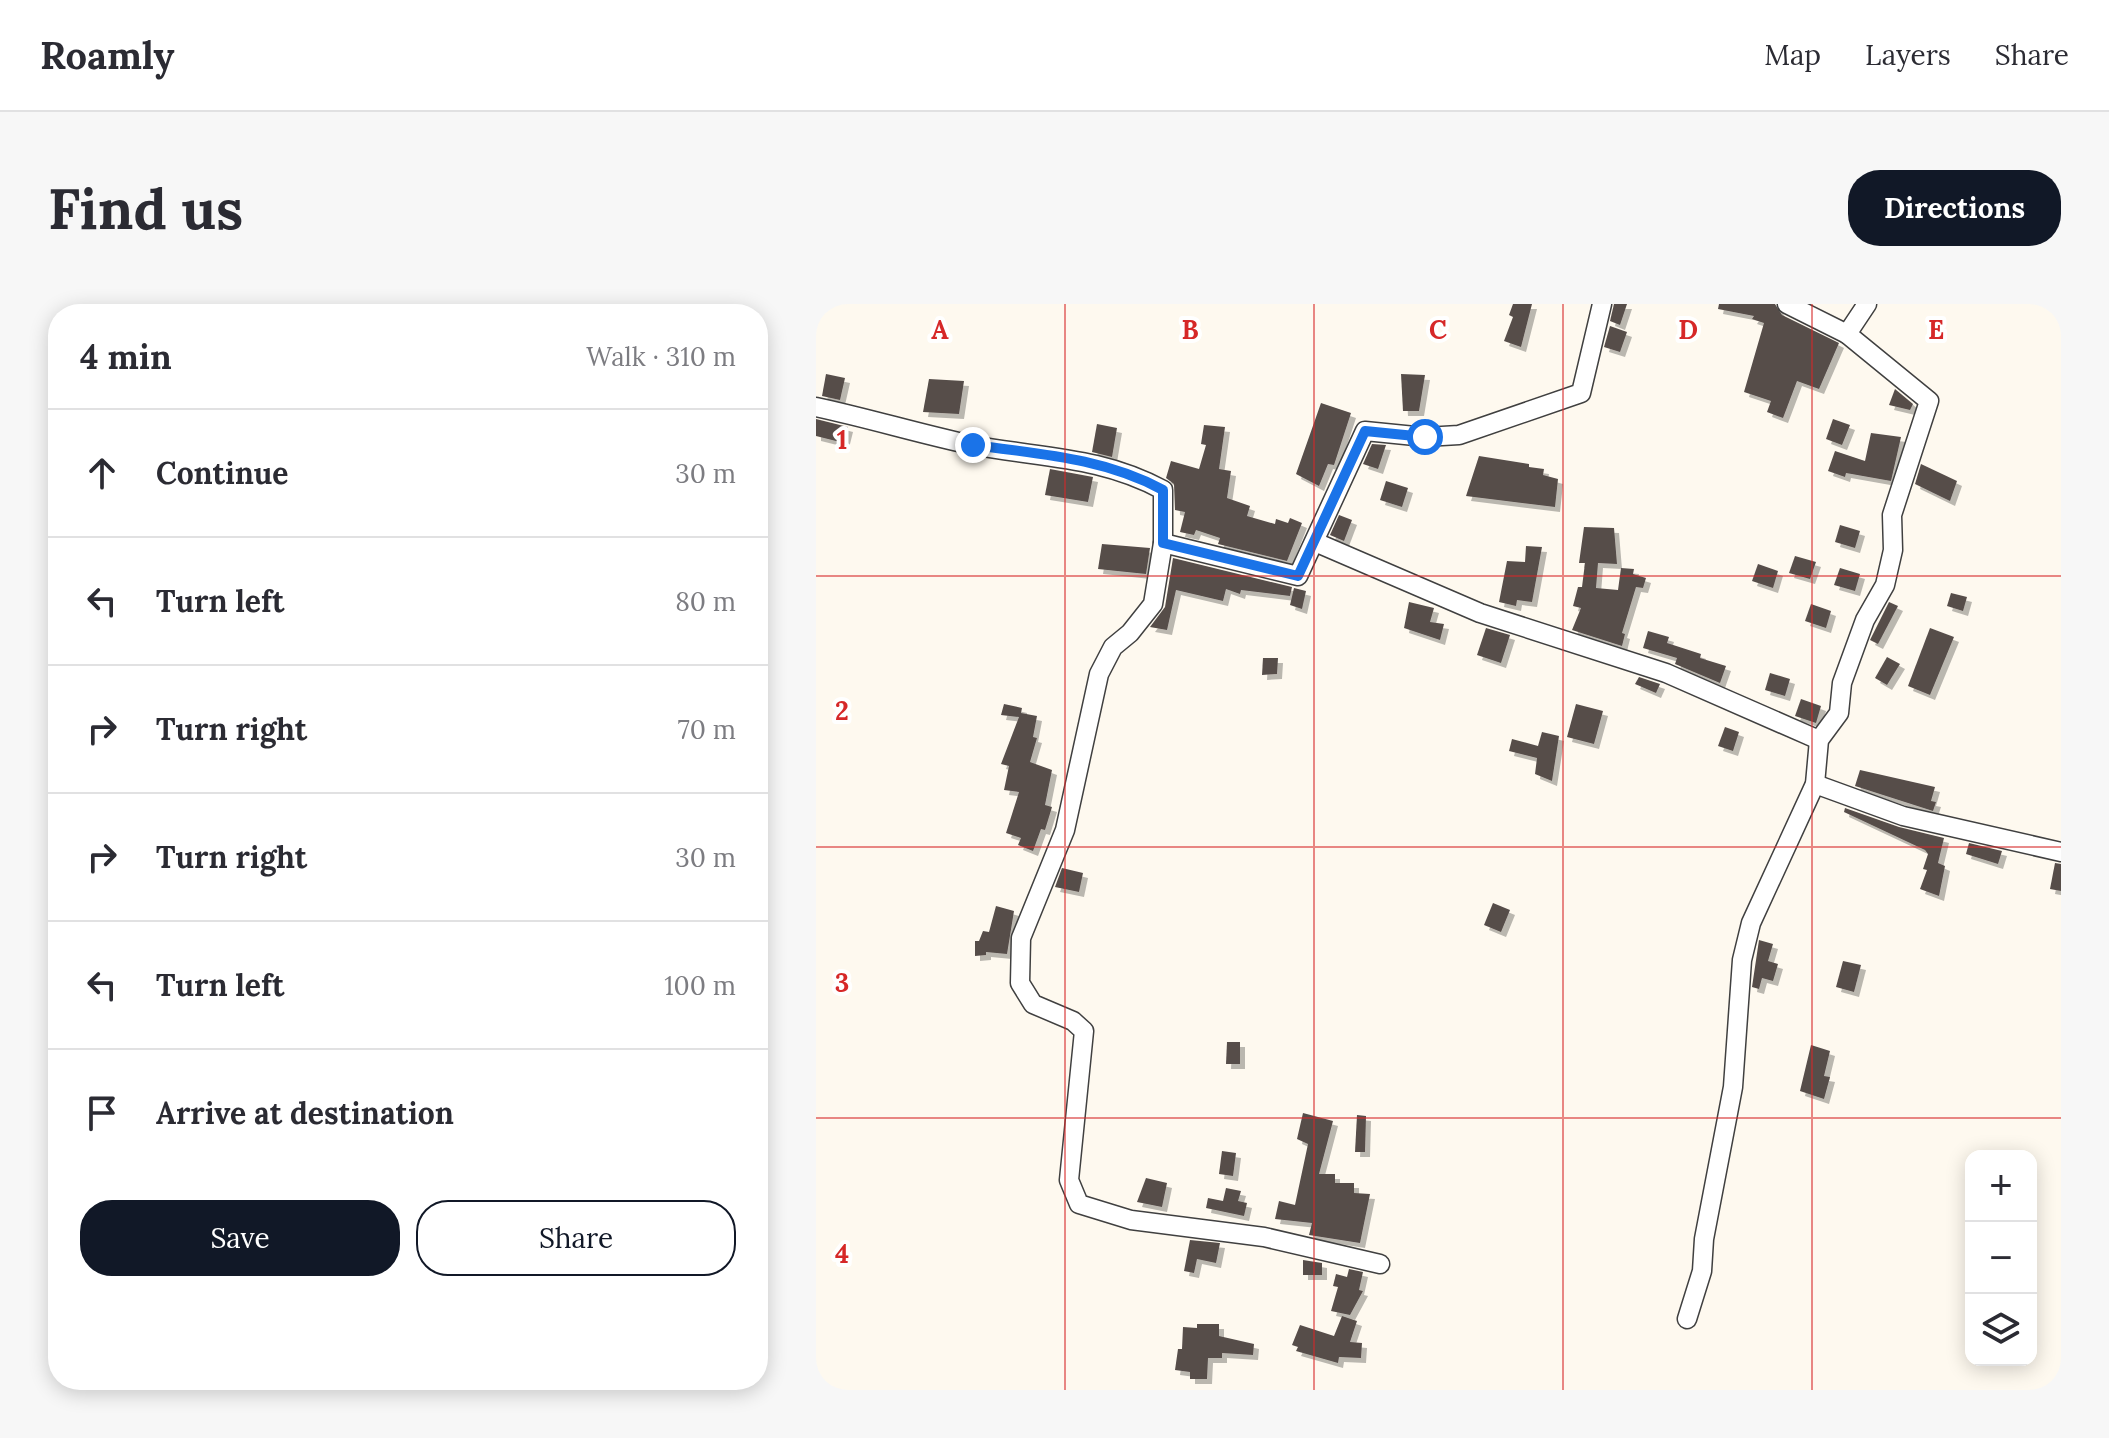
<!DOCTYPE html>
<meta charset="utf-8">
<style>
:root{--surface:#fff;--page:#f7f7f7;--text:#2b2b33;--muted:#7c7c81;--line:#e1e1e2;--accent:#111827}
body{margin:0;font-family:Lora,serif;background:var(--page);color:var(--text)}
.controls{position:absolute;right:24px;bottom:24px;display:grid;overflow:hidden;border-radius:16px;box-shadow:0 4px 20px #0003}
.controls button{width:72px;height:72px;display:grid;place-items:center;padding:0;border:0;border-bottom:2px solid var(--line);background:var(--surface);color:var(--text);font:40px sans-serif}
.stop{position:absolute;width:24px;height:24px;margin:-18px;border:6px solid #1a73e8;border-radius:50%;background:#fff}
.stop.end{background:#1a73e8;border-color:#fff;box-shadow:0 2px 8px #0008}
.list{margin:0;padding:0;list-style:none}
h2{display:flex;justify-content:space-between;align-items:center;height:104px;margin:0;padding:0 32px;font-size:34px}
h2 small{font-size:26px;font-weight:400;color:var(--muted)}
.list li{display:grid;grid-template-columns:52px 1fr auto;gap:24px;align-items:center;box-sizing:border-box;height:128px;padding:0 32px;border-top:2px solid var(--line)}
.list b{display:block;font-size:30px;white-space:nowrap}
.list em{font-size:26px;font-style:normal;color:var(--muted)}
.actions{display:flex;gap:16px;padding:24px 32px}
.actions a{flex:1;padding:18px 0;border:2px solid var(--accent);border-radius:32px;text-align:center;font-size:28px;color:var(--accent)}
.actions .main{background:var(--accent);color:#fff}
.icon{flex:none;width:44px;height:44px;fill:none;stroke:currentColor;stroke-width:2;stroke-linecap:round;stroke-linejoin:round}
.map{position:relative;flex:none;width:1245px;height:1086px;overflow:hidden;border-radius:32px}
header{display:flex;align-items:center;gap:48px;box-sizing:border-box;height:112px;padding:0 40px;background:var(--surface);border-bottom:2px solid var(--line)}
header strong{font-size:38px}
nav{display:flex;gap:44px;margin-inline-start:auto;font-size:28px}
.intro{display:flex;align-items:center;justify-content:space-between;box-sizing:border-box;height:192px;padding:0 48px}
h1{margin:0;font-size:56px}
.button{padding:20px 36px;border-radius:32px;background:var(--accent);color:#fff;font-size:28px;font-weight:700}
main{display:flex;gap:48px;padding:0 48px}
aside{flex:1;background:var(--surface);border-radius:32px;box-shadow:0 4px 20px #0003}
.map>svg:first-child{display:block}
</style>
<header>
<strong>Roamly</strong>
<nav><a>Map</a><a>Layers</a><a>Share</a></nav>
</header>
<div class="intro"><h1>Find us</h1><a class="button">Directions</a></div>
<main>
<aside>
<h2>4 min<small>Walk · 310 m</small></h2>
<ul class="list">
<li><svg class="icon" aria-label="ahead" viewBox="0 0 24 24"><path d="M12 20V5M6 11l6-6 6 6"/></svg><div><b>Continue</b></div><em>30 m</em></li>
<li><svg class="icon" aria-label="left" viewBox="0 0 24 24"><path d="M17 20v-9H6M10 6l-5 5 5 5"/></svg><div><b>Turn left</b></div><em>80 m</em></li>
<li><svg class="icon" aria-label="right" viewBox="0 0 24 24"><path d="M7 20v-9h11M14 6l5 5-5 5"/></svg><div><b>Turn right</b></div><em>70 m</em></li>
<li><svg class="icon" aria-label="right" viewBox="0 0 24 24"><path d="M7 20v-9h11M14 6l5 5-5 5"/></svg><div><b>Turn right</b></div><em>30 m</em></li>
<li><svg class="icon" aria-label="left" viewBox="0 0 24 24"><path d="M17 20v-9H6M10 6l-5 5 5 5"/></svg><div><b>Turn left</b></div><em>100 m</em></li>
<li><svg class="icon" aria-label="arrive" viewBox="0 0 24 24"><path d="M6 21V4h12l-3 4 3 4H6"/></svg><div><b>Arrive at destination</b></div></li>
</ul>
<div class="actions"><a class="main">Save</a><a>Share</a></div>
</aside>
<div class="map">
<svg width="1245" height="1086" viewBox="0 0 1245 1086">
<defs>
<filter id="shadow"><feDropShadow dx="5" dy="5" stdDeviation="0" flood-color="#0004"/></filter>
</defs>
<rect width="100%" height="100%" fill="#fef9ef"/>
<g fill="#564d4a" filter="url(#shadow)">
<polygon points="697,0 716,0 705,43 688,37 697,13 693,11"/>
<polygon points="798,0 811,0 804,21 794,17"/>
<polygon points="903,0 959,0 966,11 1023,39 1003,85 981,77 967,114 951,108 955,97 928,88 948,19 936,15 938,12 902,5"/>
<polygon points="794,22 811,28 804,48 788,43"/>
<polygon points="10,70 29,74 24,96 6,92"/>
<polygon points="585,70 609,71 603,107 587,107"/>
<polygon points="113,75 148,77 143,110 107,108"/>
<polygon points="1079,85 1097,100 1094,106 1073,101"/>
<polygon points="505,99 535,109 518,161 512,160 503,182 480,170"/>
<polygon points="0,115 32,123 28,139 0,132"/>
<polygon points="1017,115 1034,121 1026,141 1010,135"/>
<polygon points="281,120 301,124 296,153 276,148"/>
<polygon points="388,121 409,123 403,165 415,167 411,194 434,202 431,212 459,220 460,215 472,219 474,214 486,219 471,257 402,240 404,234 380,226 378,231 364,228 369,208 359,206 358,180 350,174 355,157 383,165 390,141 385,140"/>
<polygon points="1055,129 1085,133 1075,177 1030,169 1029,173 1012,167 1019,147 1049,157"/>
<polygon points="556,140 570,141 562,165 547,160"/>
<polygon points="663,152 713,160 713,163 728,165 727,171 742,175 739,203 650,192"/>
<polygon points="1105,160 1141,177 1134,197 1099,180"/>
<polygon points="234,165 277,173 272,198 229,191"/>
<polygon points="570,177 592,184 586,203 564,196"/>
<polygon points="523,211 536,216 528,237 514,231"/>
<polygon points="1024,221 1044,227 1039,244 1019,238"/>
<polygon points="768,223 798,224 801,260 782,259 780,284 802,286 805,264 818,265 817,270 830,274 827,284 820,283 806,329 809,330 806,342 756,326 765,304 757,302 762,283 766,283 769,259 763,259"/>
<polygon points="286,240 334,244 330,270 282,265"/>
<polygon points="710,242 726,243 716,298 701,296 700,302 683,298 691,257 709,258"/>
<polygon points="979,252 1000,258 994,275 973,269"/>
<polygon points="357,254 476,283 474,292 425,286 424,290 410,285 407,297 360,286 351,326 334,323 349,303"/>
<polygon points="942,260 962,267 957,284 936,277"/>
<polygon points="1024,264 1044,270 1039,287 1018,281"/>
<polygon points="478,284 490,287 486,305 474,301"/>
<polygon points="1135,289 1151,293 1147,307 1131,302"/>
<polygon points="593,298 618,304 614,318 628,320 624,336 588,324"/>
<polygon points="1073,298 1082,302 1062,340 1054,336"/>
<polygon points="995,300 1015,307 1010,324 989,317"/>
<polygon points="670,324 694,331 685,359 661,351"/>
<polygon points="1114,324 1138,333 1114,391 1092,382"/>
<polygon points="832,327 853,333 851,339 885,350 884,354 910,362 904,379 859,360 861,354 827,344"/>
<polygon points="1071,353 1084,360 1071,381 1059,374"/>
<polygon points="447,354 462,354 461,370 446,371"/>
<polygon points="954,369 974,375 969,392 949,386"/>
<polygon points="823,373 844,380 840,389 819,380"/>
<polygon points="985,395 1005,402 1000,419 979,412"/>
<polygon points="188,400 206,404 205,409 221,412 217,433 221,434 214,458 236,466 229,501 236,503 229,526 225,525 217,547 202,541 205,534 190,529 203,488 188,486 193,462 185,460 203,413 185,411"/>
<polygon points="760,400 787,407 778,440 751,433"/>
<polygon points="909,423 923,428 917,447 902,442"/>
<polygon points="726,428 743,432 736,477 719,470 721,454 693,447 696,435 722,442"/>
<polygon points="1044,466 1119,483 1115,497 1120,498 1117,507 1039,482"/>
<polygon points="1029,504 1083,523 1128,534 1122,559 1129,562 1123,592 1104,585 1111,566 1107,565 1112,550 1109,546 1028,508"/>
<polygon points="1153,539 1186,547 1182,560 1150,550"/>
<polygon points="1239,559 1245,560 1245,587 1234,585"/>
<polygon points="246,564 267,569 263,588 239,583"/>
<polygon points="677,599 694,606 685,628 668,621"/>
<polygon points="180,602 198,607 191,650 170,648 170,651 159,652 159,637 163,637 167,627 173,628"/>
<polygon points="943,636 957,640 952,657 962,660 957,677 946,674 943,685 936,683"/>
<polygon points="1027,657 1045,661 1038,688 1020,683"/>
<polygon points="411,738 424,738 424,760 410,760"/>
<polygon points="995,741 1014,747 1008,772 1014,773 1008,795 984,787"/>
<polygon points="487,809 517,817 503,870 519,870 519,879 538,879 538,889 554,890 544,939 493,931 496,919 459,915 463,897 479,901 492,840 481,835"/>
<polygon points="541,811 550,812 549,848 539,848"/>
<polygon points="406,847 420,849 417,872 403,870"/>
<polygon points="330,874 351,879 346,903 321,898"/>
<polygon points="410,884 425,887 422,897 431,899 428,912 390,904 392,894 407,897"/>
<polygon points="374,936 404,939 400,959 381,955 378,969 368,967"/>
<polygon points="487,956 506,959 506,971 487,971"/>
<polygon points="533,965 547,968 543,986 547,987 534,1011 515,1007 522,983 517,982 520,970 531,973"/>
<polygon points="526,1012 541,1017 534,1038 546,1039 545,1054 523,1053 522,1059 480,1047 482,1043 476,1041 484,1021 518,1032"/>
<polygon points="381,1020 403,1020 403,1032 438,1040 437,1051 406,1049 406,1054 392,1054 391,1075 374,1075 374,1068 359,1066 362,1045 366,1045 367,1023 381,1024"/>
</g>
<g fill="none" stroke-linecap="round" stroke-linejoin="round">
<defs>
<g id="minor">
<polyline points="971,0 1031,30 1051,0"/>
<path d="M0 103C52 114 104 130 156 141 224 154 285 152 347 186V239L482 272 549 127 609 133 643 131 765 89 786 0"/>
<polyline points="499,238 664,309 850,369 1003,436"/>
<polyline points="347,239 337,300 314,329 297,343 283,370 249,526 205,634 204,679 217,700 257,717 268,727 253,876 263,900 315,916 448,933 564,960"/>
<polyline points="999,480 1087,512 1245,548"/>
<polyline points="871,1015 886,967 888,935 917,783 926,656 935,619 999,480 1003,436 1023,409 1026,379 1049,316 1069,281 1077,246 1076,211 1113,97 1031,30"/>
</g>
</defs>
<use href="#minor" stroke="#404040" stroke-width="21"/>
<use href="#minor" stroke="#fff" stroke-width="18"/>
</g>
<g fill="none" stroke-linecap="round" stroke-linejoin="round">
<path stroke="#1a73e8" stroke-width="10" d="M157 141C223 150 288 154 347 186V239L482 272 549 127 609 133"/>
</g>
<path fill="none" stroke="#d62828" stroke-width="2" stroke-opacity="0.55" d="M249 0V1086M498 0V1086M747 0V1086M996 0V1086M0 272H1245M0 543H1245M0 814H1245"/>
<g font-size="26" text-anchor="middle" font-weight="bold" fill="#d62828" stroke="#fff" stroke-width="8" stroke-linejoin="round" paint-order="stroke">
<text x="124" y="35">A</text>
<text x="374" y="35">B</text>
<text x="622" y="35">C</text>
<text x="872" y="35">D</text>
<text x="1120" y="35">E</text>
<text x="26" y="145">1</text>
<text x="26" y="416">2</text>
<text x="26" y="688">3</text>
<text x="26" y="959">4</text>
</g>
</svg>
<div class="controls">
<button>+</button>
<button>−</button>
<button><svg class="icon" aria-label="layers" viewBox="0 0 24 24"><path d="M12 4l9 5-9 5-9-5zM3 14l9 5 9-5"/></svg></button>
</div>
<div class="stop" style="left:609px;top:133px"></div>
<div class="stop end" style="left:157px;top:141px"></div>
</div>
</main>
